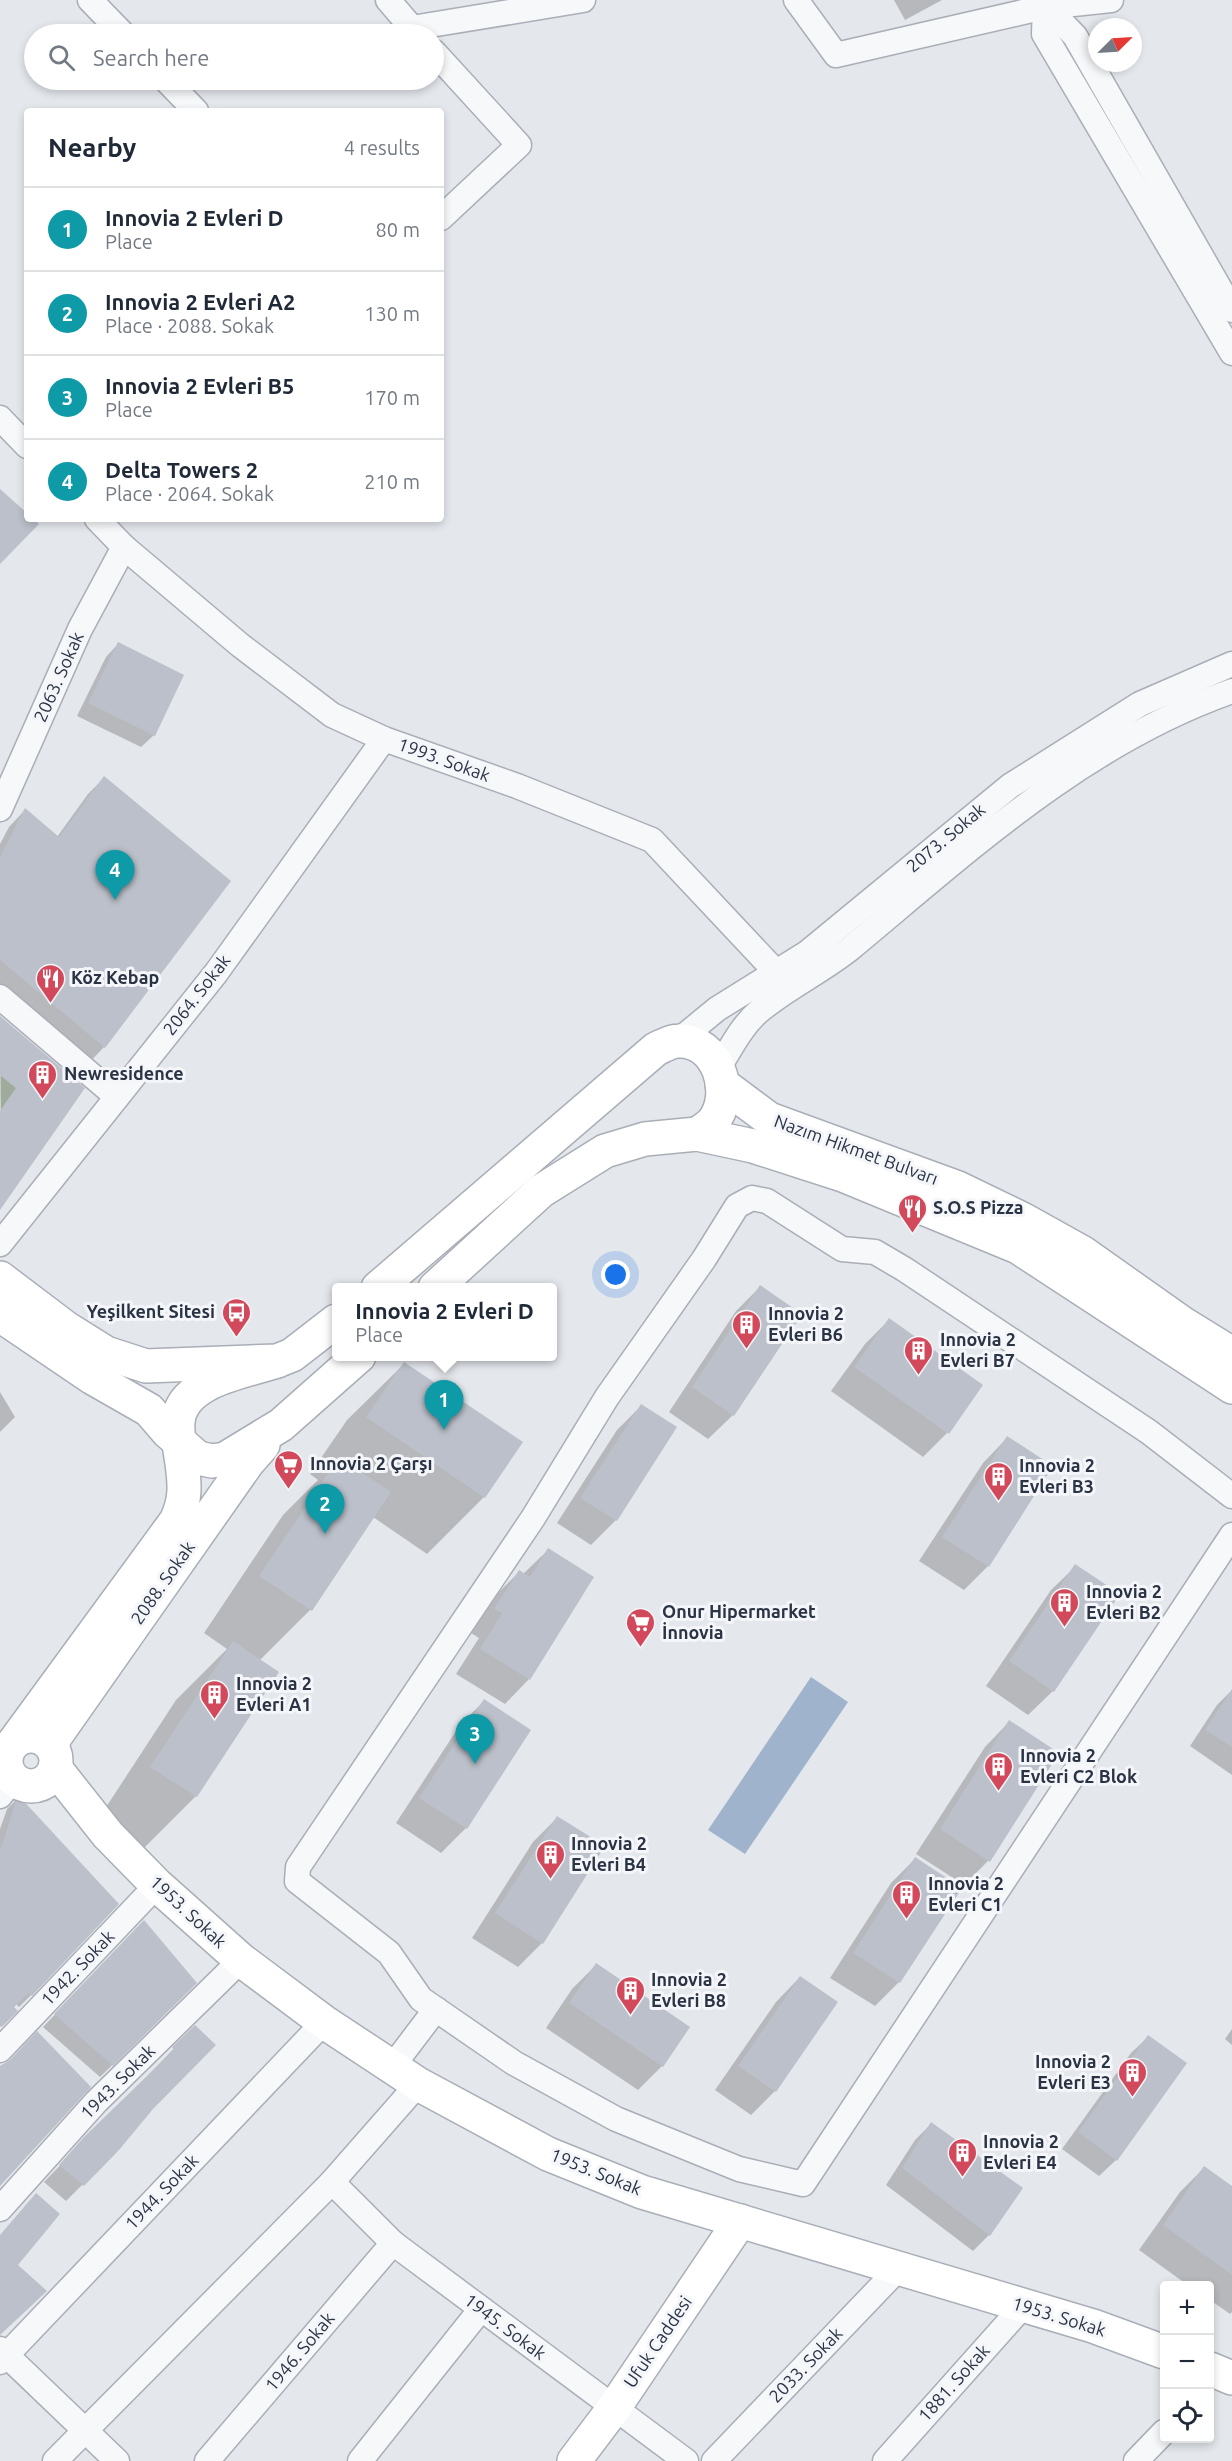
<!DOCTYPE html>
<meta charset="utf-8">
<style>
:root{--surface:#fff;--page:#f6f6f7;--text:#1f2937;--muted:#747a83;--line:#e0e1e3;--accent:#d1495b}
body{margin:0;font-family:Ubuntu,sans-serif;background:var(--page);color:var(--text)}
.controls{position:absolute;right:18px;bottom:18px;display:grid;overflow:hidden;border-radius:6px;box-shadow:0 3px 9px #0003}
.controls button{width:54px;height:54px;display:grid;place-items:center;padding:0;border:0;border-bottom:2px solid var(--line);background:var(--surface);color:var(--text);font:30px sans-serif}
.compass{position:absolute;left:1088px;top:18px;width:54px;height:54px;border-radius:50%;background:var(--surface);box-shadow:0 3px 9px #0003;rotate:66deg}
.you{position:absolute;left:616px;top:1275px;width:21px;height:21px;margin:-15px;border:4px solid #fff;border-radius:50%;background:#1a73e8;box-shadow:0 0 0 9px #1a73e833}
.badge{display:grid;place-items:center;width:39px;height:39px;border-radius:50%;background:var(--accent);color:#fff;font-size:20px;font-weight:700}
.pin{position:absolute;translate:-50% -50px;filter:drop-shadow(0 2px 3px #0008)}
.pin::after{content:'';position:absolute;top:32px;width:21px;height:18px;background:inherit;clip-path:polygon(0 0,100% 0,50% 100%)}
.popup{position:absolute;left:332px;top:1283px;width:225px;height:78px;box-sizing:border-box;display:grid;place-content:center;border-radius:6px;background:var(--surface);filter:drop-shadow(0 2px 4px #0005);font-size:20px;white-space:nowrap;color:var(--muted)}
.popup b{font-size:22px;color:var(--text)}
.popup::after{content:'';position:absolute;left:50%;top:100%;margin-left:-12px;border:12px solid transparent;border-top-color:var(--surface)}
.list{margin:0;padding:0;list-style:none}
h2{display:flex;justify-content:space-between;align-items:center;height:78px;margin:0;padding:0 24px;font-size:26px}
h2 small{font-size:20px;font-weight:400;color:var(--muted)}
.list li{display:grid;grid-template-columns:39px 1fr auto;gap:18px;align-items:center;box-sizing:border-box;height:84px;padding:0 24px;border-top:2px solid var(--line)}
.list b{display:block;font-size:22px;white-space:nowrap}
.list p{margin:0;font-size:20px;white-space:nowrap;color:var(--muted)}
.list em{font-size:20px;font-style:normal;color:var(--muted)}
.icon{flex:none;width:33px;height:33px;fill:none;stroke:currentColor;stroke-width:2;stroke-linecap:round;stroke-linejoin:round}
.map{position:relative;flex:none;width:1232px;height:2461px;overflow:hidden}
.search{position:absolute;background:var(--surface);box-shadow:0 3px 9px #0003;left:24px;top:24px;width:420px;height:66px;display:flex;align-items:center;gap:15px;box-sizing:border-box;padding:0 21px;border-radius:33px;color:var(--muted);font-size:22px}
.panel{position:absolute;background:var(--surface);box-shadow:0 3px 9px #0003;left:24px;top:108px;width:420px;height:414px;border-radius:6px}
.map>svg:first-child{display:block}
</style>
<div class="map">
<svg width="1232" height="2461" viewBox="0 0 1232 2461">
<rect width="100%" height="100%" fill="#e4e7ec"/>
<polygon fill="#c9d6c5" points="0,1075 16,1088 0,1111"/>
<polygon fill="#9fb4cc" points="811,1677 848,1702 745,1854 708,1830"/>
<g fill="#0003">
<polygon points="894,0 942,0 905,20"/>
<polygon points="118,644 154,735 141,747 77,716 106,657"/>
<polygon points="104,778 229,881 104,1047 88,1064 0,990 0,844 9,827 25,810 57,837 88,794"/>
<polygon points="0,1017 83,1089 0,1206 1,1105"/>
<polygon points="760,1287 733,1415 708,1439 669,1412 736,1311"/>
<polygon points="889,1320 947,1433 923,1457 831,1391 865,1344"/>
<polygon points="404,1364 484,1497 427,1554 373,1517 310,1610 259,1661 277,1673 196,1796 139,1853 95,1824 176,1700 227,1649 204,1633 283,1515 318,1480 310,1474 347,1420"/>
<polygon points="0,1392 15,1417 0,1432"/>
<polygon points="641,1406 675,1428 616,1520 591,1545 557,1523 617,1430"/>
<polygon points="1007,1438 988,1566 964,1590 919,1561 983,1463"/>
<polygon points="548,1550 592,1577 529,1679 505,1704 456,1674 479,1638 471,1633 495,1596 519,1572 523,1574"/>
<polygon points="1076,1566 1053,1691 1028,1715 986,1686 1051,1590"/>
<polygon points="1232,1690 1232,1775 1190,1746 1217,1705"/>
<polygon points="484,1701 529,1731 465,1829 441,1853 396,1823 460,1725"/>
<polygon points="1009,1722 988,1861 964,1885 916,1854 985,1747"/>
<polygon points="18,1798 31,1995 19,2007 16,2004 12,2008 16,2011 0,2027 0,1829 7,1809"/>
<polygon points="557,1818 542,1943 518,1967 472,1938 533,1842"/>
<polygon points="915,1859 960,1888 899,1982 875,2006 830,1978 891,1883"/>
<polygon points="144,1922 195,1983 100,2077 43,2027"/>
<polygon points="596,1965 662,2066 638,2090 546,2028 572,1989"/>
<polygon points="800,1977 775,2091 751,2115 715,2090 776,2002"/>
<polygon points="195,2027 151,2108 118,2149 66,2201 44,2182"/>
<polygon points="1232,2029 1232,2045 1225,2039"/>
<polygon points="1148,2037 1116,2160 1099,2176 1062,2149 1131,2053"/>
<polygon points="931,2124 989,2235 973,2251 886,2185 915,2140"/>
<polygon points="1204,2168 1232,2188 1232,2312 1230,2314 1210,2300 1210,2286 1189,2286 1139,2250 1180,2192"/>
</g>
<g fill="#bbc0ca">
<polygon points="0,489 27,513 27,519 34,519 39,524 0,564"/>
<polygon points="118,642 184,675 155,736 88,703"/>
<polygon points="104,776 231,881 105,1048 0,960 0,857 25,808 59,837"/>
<polygon points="0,1016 85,1088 0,1210 0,1111 16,1088 0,1075"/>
<polygon points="760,1285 802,1314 734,1416 692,1387"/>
<polygon points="889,1318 983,1385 949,1434 854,1367"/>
<polygon points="404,1362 523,1442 485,1498 366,1417"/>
<polygon points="641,1404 677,1427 617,1521 580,1498"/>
<polygon points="1007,1436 1053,1466 989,1567 942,1537"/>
<polygon points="339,1457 391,1492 312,1611 259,1576"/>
<polygon points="548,1548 594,1577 530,1680 480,1649 502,1613 494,1609 519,1570 530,1577"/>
<polygon points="1075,1564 1120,1594 1054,1692 1009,1661"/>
<polygon points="233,1641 279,1672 197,1797 150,1767"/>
<polygon points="1232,1689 1232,1747 1205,1730"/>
<polygon points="484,1699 531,1730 467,1829 419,1798"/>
<polygon points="1009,1720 1059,1753 990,1862 940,1829"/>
<polygon points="18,1795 119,1904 32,1996 29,1993 14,2007 18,2011 2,2027 0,2025 0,1851"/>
<polygon points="557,1816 605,1846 543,1944 495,1913"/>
<polygon points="915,1857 962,1888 900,1983 853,1953"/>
<polygon points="144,1920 197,1983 113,2066 54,2014"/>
<polygon points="596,1963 690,2027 663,2067 569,2003"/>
<polygon points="800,1976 838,2002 776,2092 738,2066"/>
<polygon points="195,2025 216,2045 153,2109 119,2150 84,2186 59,2165 85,2136 174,2050 172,2047"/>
<polygon points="37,2031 91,2087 0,2186 0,2066 10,2060"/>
<polygon points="1148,2035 1187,2063 1117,2161 1078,2132"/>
<polygon points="931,2122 1023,2188 990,2236 902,2168"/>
<polygon points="1204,2166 1232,2186 1232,2275 1163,2225"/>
<polygon points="36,2193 60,2214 18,2265 47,2291 0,2335 0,2235"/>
</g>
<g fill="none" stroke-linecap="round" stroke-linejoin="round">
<defs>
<g id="minor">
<polyline points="90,0 123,34"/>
<polyline points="388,0 412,28 583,0"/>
<polyline points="796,0 836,55 1045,7 1111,0"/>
<polyline points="1040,0 1075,36 1232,310"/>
<polyline points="1045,7 1044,34 1232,353"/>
<polyline points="434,52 519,145 441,218"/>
<polyline points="166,80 196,111"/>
<polyline points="0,418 27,446"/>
<polyline points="97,519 124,547 240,645 332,715 384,739 517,786 652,840 791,988"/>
<polyline points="0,809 80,629 124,547"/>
<polyline points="0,997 117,1097"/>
<polyline points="678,1041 717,1009 807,953 1010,786 1140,704 1232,664"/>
<path d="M719 1067C731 1048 741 1027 758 1012 787 987 823 971 852 947 970 849 1084 743 1232 691"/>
<polyline points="0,1244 216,973 384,739"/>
<polyline points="1232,1496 1149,1432 904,1269 875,1252 842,1249 767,1201 752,1198 737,1206 704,1259 607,1397 533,1518 298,1867 297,1881 389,1953 421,1999 514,2063 616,2119 739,2169 803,2184 1232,1535"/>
<polyline points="0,1796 13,1779"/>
<polyline points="0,2050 157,1885"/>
<polyline points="392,2067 436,2009"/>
<polyline points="332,2182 393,2243 686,2461"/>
<polyline points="0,2209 96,2102 241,1960"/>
<polyline points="0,2349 117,2461"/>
<polyline points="0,2362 324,2022"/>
<polyline points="55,2461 332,2182 418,2084"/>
<polyline points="207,2461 393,2243"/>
<polyline points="360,2461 481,2309"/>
<polyline points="714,2461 899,2268"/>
<polyline points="885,2461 1024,2305"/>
<polyline points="1136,2461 1164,2432"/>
</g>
<g id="secondary">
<polyline points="722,1084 769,1119 958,1188 1022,1219 1083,1253 1182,1323 1232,1354"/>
<polyline points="0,1278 66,1328 106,1353 146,1366 277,1361 292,1355 336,1321"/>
<path d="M378 1288 656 1049C663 1046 671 1041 678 1041 718 1039 736 1095 712 1123 708 1127 702 1131 697 1134"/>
<polyline points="435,1288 541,1191 605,1151 645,1139 697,1134 753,1146 843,1175 1018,1247 1232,1387"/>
<polyline points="0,1315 93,1378 149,1410 168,1432 198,1458 212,1461 225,1459 281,1425 359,1356"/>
<circle cx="31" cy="1761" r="25"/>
<path d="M15 1741 176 1521C186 1500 185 1485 182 1463 180 1450 177 1435 178 1422 181 1380 245 1372 277 1361"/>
<polyline points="50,1744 248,1462 263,1445"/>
<polyline points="55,1768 108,1835 157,1885 241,1960 324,2022 418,2084 548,2154 642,2192 1093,2326 1164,2352"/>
<polyline points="1210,2369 1232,2378"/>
<polyline points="574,2461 614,2408 740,2221"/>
</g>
</defs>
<use href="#minor" stroke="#a9aeb7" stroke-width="27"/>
<use href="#secondary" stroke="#a9aeb7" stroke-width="36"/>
<use href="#minor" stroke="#f7f8fa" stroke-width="24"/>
<use href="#secondary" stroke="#fff" stroke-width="33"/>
</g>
<defs>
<symbol id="restaurant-pin" viewBox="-11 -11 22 30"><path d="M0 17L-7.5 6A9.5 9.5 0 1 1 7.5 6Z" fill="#d1495b" stroke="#f4f6f9"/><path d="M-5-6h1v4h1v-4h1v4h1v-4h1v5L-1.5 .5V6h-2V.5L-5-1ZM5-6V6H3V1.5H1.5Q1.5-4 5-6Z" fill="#fff"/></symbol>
<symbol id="building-pin" viewBox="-11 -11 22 30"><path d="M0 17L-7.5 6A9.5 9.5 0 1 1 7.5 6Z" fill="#d1495b" stroke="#f4f6f9"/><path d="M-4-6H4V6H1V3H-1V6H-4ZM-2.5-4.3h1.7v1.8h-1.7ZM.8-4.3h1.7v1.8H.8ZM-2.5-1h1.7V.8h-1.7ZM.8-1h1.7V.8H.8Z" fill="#fff"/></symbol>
<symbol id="bus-pin" viewBox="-11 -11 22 30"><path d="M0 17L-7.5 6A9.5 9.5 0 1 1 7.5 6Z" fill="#d1495b" stroke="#f4f6f9"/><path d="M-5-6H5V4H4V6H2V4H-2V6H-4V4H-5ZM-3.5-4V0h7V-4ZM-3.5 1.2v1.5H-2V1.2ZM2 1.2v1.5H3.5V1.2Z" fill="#fff"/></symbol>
<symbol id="supermarket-pin" viewBox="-11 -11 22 30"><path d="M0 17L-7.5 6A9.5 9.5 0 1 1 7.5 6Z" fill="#d1495b" stroke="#f4f6f9"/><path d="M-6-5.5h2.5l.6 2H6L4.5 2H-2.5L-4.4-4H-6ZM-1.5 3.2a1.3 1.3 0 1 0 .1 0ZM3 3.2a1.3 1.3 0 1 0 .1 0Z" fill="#fff"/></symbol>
</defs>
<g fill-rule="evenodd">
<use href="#restaurant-pin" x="34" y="962" width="33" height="45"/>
<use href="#building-pin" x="26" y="1058" width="33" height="45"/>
<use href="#restaurant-pin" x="896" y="1192" width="33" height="45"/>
<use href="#bus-pin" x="220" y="1296" width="33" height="45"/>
<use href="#building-pin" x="730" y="1308" width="33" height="45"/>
<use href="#building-pin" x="902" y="1334" width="33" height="45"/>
<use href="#supermarket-pin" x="272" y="1448" width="33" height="45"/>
<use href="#building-pin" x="982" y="1460" width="33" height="45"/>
<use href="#building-pin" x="1048" y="1586" width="33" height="45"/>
<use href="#supermarket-pin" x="624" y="1606" width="33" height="45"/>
<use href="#building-pin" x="198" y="1678" width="33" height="45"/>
<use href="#building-pin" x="982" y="1750" width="33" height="45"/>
<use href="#building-pin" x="534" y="1838" width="33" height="45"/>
<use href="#building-pin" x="890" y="1878" width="33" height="45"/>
<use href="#building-pin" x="614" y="1974" width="33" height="45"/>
<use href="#building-pin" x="1116" y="2056" width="33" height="45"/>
<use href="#building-pin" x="946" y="2136" width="33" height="45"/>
</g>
<g text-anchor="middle" stroke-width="6" stroke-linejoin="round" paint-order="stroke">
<g font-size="18" fill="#2b3445" stroke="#f4f6f9">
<text transform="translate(59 677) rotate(-66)" y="6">2063. Sokak</text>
<text transform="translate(444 760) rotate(20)" y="6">1993. Sokak</text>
<text transform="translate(946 838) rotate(-40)" y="6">2073. Sokak</text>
<text transform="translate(197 995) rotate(-52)" y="6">2064. Sokak</text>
<text transform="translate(856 1150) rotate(20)" y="6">Nazım Hikmet Bulvarı</text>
<text transform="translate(163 1583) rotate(-55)" y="6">2088. Sokak</text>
<text transform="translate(188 1912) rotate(43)" y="6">1953. Sokak</text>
<text transform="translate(78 1968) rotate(-46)" y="6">1942. Sokak</text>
<text transform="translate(118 2082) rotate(-45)" y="6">1943. Sokak</text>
<text transform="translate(596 2172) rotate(22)" y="6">1953. Sokak</text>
<text transform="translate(162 2192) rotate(-46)" y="6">1944. Sokak</text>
<text transform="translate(1059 2317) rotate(17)" y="6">1953. Sokak</text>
<text transform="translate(505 2327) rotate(37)" y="6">1945. Sokak</text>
<text transform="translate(658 2342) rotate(-56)" y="6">Ufuk Caddesi</text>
<text transform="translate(300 2352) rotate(-50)" y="6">1946. Sokak</text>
<text transform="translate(806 2365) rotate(-46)" y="6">2033. Sokak</text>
<text transform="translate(954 2383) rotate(-48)" y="6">1881. Sokak</text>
</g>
<g font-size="18" font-weight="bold" fill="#2b3445" stroke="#f4f6f9" text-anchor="start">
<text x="71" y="984">Köz Kebap</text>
<text x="64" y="1080">Newresidence</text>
<text x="933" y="1214">S.O.S Pizza</text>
<text x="215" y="1318" text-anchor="end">Yeşilkent Sitesi</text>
<text x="768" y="1320">Innovia 2<tspan x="768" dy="21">Evleri B6</tspan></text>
<text x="940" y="1346">Innovia 2<tspan x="940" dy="21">Evleri B7</tspan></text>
<text x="310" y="1470">Innovia 2 Çarşı</text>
<text x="1019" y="1472">Innovia 2<tspan x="1019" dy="21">Evleri B3</tspan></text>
<text x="1086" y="1598">Innovia 2<tspan x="1086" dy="21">Evleri B2</tspan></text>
<text x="662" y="1618">Onur Hipermarket<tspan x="662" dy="21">İnnovia</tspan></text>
<text x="236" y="1690">Innovia 2<tspan x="236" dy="21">Evleri A1</tspan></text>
<text x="1020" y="1762">Innovia 2<tspan x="1020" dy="21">Evleri C2 Blok</tspan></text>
<text x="571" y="1850">Innovia 2<tspan x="571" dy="21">Evleri B4</tspan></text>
<text x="928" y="1890">Innovia 2<tspan x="928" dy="21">Evleri C1</tspan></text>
<text x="651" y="1986">Innovia 2<tspan x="651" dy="21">Evleri B8</tspan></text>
<text x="1111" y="2068" text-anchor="end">Innovia 2<tspan x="1111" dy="21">Evleri E3</tspan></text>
<text x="983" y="2148">Innovia 2<tspan x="983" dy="21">Evleri E4</tspan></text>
</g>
</g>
</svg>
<div class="controls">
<button>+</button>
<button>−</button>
<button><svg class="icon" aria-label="locate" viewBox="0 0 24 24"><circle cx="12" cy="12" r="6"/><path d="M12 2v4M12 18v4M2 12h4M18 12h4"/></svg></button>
</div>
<svg class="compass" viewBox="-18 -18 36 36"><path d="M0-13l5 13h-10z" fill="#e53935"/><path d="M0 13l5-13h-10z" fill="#747a83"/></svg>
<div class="you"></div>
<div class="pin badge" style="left:444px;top:1430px;background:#0f9aa8">1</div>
<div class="popup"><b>Innovia 2 Evleri D</b>Place</div>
<div class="pin badge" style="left:325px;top:1534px;background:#0f9aa8">2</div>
<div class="pin badge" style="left:475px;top:1764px;background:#0f9aa8">3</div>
<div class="pin badge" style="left:115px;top:900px;background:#0f9aa8">4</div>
<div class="search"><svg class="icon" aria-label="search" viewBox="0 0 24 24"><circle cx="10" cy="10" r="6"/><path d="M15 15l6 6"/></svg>Search here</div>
<section class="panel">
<h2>Nearby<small>4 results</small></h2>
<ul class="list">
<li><span class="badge" style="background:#0f9aa8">1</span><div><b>Innovia 2 Evleri D</b><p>Place</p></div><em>80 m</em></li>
<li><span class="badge" style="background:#0f9aa8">2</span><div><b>Innovia 2 Evleri A2</b><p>Place · 2088. Sokak</p></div><em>130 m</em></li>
<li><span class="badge" style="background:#0f9aa8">3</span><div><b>Innovia 2 Evleri B5</b><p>Place</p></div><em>170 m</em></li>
<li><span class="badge" style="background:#0f9aa8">4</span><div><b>Delta Towers 2</b><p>Place · 2064. Sokak</p></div><em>210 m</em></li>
</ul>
</section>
</div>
